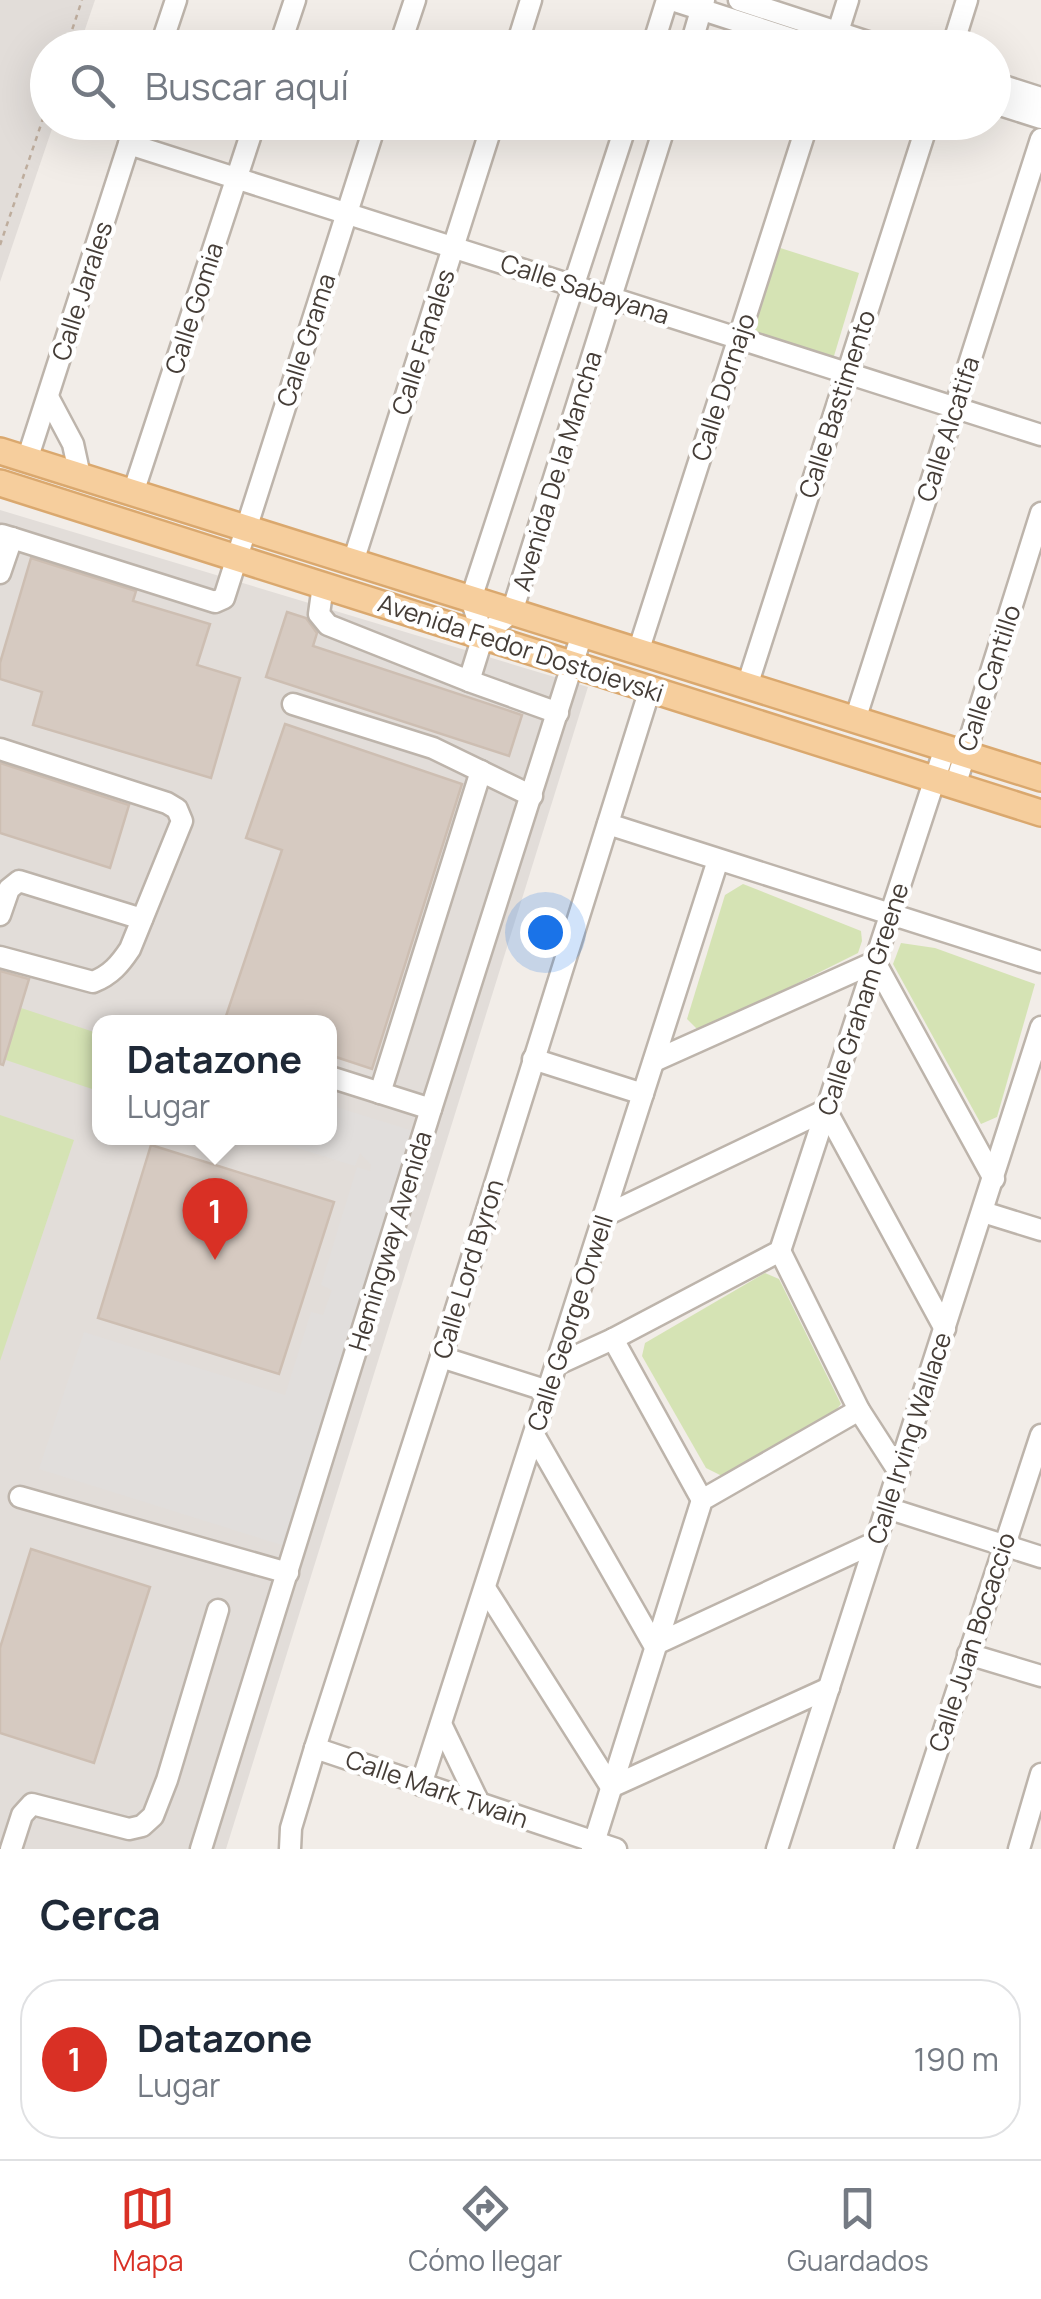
<!DOCTYPE html>
<html lang="es">
<meta charset="utf-8">
<style>
:root{--surface:#fff;--page:#f2f2f3;--text:#1f2937;--muted:#747a83;--line:#e0e1e3;--accent:#d93025}
body{margin:0;font-family:Manrope,sans-serif;background:var(--page);color:var(--text)}
.you{position:absolute;left:545px;top:932px;width:35px;height:35px;margin:-25px;border:8px solid #fff;border-radius:50%;background:#1a73e8;box-shadow:0 0 0 15px #1a73e833}
.badge{display:grid;place-items:center;width:65px;height:65px;border-radius:50%;background:var(--accent);color:#fff;font-size:32px;font-weight:700}
.pin{position:absolute;translate:-50% -82px;filter:drop-shadow(0 2px 5px #0008)}
.pin::after{content:'';position:absolute;top:52px;width:35px;height:30px;background:inherit;clip-path:polygon(0 0,100% 0,50% 100%)}
.popup{position:absolute;left:92px;top:1015px;width:245px;height:130px;box-sizing:border-box;display:grid;place-content:center;border-radius:20px;background:var(--surface);filter:drop-shadow(0 2px 8px #0005);font-size:32px;white-space:nowrap;color:var(--muted)}
.popup b{font-size:38px;color:var(--text)}
.popup::after{content:'';position:absolute;left:50%;top:100%;margin-left:-20px;border:20px solid transparent;border-top-color:var(--surface)}
.list{margin:0;padding:0;list-style:none}
h2{display:flex;justify-content:space-between;align-items:center;height:130px;margin:0;padding:0 40px;font-size:42px}
h2 small{font-size:32px;font-weight:400;color:var(--muted)}
.list li{display:grid;grid-template-columns:65px 1fr auto;gap:30px;align-items:center;box-sizing:border-box;height:160px;margin:0 20px 20px;padding:0 20px;border:2px solid var(--line);border-radius:40px}
.list b{display:block;font-size:38px;white-space:nowrap}
.list p{margin:0;font-size:32px;white-space:nowrap;color:var(--muted)}
.list em{font-size:32px;font-style:normal;color:var(--muted)}
.icon{flex:none;width:55px;height:55px;fill:none;stroke:currentColor;stroke-width:2;stroke-linecap:round;stroke-linejoin:round}
.map{position:relative;flex:none;width:1041px;height:1849px;overflow:hidden}
.search{position:absolute;background:var(--surface);box-shadow:0 10px 40px #0002;left:30px;right:30px;top:30px;height:110px;display:flex;align-items:center;gap:25px;box-sizing:border-box;padding:0 35px;border-radius:55px;color:var(--muted);font-size:38px}
.sheet{height:310px;background:var(--surface)}
nav{display:flex;justify-content:space-around;align-items:center;box-sizing:border-box;height:140px;border-top:2px solid var(--line);background:var(--surface);font-size:28px;color:var(--muted)}
nav a{display:grid;justify-items:center;gap:5px}
nav .on{color:var(--accent)}
.map>svg:first-child{display:block}
</style>
<div class="map">
<svg width="1041" height="1849" viewBox="0 0 1041 1849">
<rect width="100%" height="100%" fill="#f2ede8"/>
<g fill="#e2ddd9" fill-rule="evenodd">
<polygon points="0,0 95,0 79,47 48,48 48,122 54,123 0,282"/>
<path d="M0 510 588 687 226 1849H0ZM100 1022H330V1138H100Z"/>
</g>
<g fill="#d5e3b4">
<polygon points="774,246 859,273 834,356 826,359 752,335 747,329"/>
<polygon points="743,884 861,931 862,941 858,953 700,1032 687,1019 725,895"/>
<polygon points="901,943 935,948 1035,984 997,1117 981,1124 893,964"/>
<polygon points="9,1004 100,1034 100,1088 95,1090 0,1058"/>
<polygon points="0,1115 74,1140 0,1361"/>
<polygon points="765,1273 779,1279 841,1404 835,1411 722,1476 706,1468 642,1356 645,1343"/>
</g>
<polygon fill="#e1dedc" points="330,1105 416,1132 285,1546 39,1469 84,1332 285,1395 311,1312 323,1315 332,1290 321,1285 357,1167 370,1171 371,1165 360,1153 355,1166 265,1138 330,1138"/>
<g fill="#d6cac1" stroke="#cdbeb2" stroke-width="2.5">
<polygon points="31,558 136,591 133,601 210,624 197,665 240,678 211,778 33,725 42,692 0,679 0,663"/>
<polygon points="287,612 306,618 317,633 313,646 522,715 509,756 266,677"/>
<polygon points="285,724 462,784 372,1069 330,1055 330,1022 236,1022 225,1019 282,850 246,838"/>
<polygon points="0,763 129,805 110,868 0,833"/>
<polygon points="0,971 29,979 3,1065 0,1064"/>
<polygon points="151,1145 334,1202 279,1374 98,1318"/>
<polygon points="31,1549 150,1587 94,1763 0,1733 0,1648"/>
</g>
<g fill="none" stroke-linecap="round" stroke-linejoin="round">
<defs>
<g id="minor">
<polyline points="672,0 820,48"/>
<polyline points="739,0 886,48"/>
<polyline points="835,41 848,0"/>
<polyline points="160,48 176,0"/>
<polyline points="279,48 295,0"/>
<polyline points="399,48 415,0"/>
<polyline points="516,48 531,0"/>
<polyline points="652,48 667,0"/>
<polyline points="690,48 704,0"/>
<polyline points="952,48 967,0"/>
<polyline points="994,83 1041,98"/>
<polyline points="994,103 1041,118"/>
<polyline points="129,144 1041,435"/>
<polyline points="48,397 73,444 80,476"/>
<polyline points="27,460 136,122"/>
<polyline points="133,493 255,122"/>
<polyline points="12,538 215,602 224,598 376,122"/>
<polyline points="353,562 493,122"/>
<polyline points="0,573 12,538 2,535"/>
<polyline points="323,585 319,614 328,625 469,681 483,636"/>
<polyline points="483,636 512,612 666,122"/>
<polyline points="483,636 471,599 627,122"/>
<polyline points="638,652 808,122"/>
<polyline points="469,681 558,713"/>
<polyline points="747,686 928,122"/>
<polyline points="293,704 433,748 532,796"/>
<polyline points="855,720 1041,139"/>
<path d="M0 749 167 803 177 809 182 821 130 949C120 964 111 975 93 982L0 957"/>
<polyline points="955,786 1041,513"/>
<polyline points="608,824 1041,962"/>
<polyline points="0,915 9,889 19,881 142,919"/>
<polyline points="533,1059 643,1094"/>
<polyline points="654,1061 875,962 994,1179"/>
<polyline points="330,1077 431,1109"/>
<polyline points="380,1093 481,771"/>
<polyline points="983,1212 1041,1230"/>
<polyline points="604,1216 826,1110 945,1329"/>
<polyline points="780,1251 859,1410 899,1472"/>
<polyline points="613,1339 702,1500"/>
<polyline points="441,1357 548,1391"/>
<polyline points="556,1365 613,1339 780,1251 945,748"/>
<polyline points="534,1435 654,1645 876,1542"/>
<polyline points="20,1497 288,1573"/>
<polyline points="887,1508 1041,1557"/>
<polyline points="485,1588 611,1787 829,1688"/>
<polyline points="968,1654 1041,1676"/>
<polyline points="441,1724 479,1803"/>
<polyline points="315,1748 616,1849"/>
<polyline points="421,1785 718,860"/>
<polyline points="11,1849 22,1815 32,1804 129,1829 142,1826 153,1816 167,1780 218,1610"/>
<polyline points="201,1849 431,1109 582,634"/>
<polyline points="290,1849 291,1828 315,1748 441,1357 650,689"/>
<polyline points="592,1849 702,1500 859,1410"/>
<polyline points="777,1849 1041,1027"/>
<polyline points="905,1849 1041,1435"/>
<polyline points="1019,1849 1041,1774"/>
</g>
<g id="major">
<polyline points="0,451 1041,778"/>
<polyline points="0,483 1041,813"/>
</g>
</defs>
<use href="#minor" stroke="#bdb4ab" stroke-width="25"/>
<use href="#major" stroke="#daa86e" stroke-width="30"/>
<g stroke="#bead9d" stroke-width="2.5" stroke-dasharray="5 5" stroke-linecap="butt">
<polyline points="66,48 82,0"/>
<polyline points="0,245 48,104"/>
</g>
<use href="#minor" stroke="#fff" stroke-width="20"/>
<use href="#major" stroke="#f6ce9d" stroke-width="25"/>
</g>
<g text-anchor="middle" stroke-width="9" stroke-linejoin="round" paint-order="stroke">
<g font-size="25" fill="#453d37" stroke="#fff">
<text transform="translate(585 289) rotate(18)" y="9">Calle Sabayana</text>
<text transform="translate(82 291) rotate(-72)" y="9">Calle Jarales</text>
<text transform="translate(194 308) rotate(-72)" y="9">Calle Gomia</text>
<text transform="translate(306 340) rotate(-72)" y="9">Calle Grama</text>
<text transform="translate(423 342) rotate(-72)" y="9">Calle Fanales</text>
<text transform="translate(723 387) rotate(-72)" y="9">Calle Dornajo</text>
<text transform="translate(837 404) rotate(-72)" y="9">Calle Bastimento</text>
<text transform="translate(948 429) rotate(-72)" y="9">Calle Alcatifa</text>
<text transform="translate(557 471) rotate(-73)" y="9">Avenida De la Mancha</text>
<text transform="translate(521 648) rotate(18)" y="9">Avenida Fedor Dostoievski</text>
<text transform="translate(989 678) rotate(-72)" y="9">Calle Cantillo</text>
<text transform="translate(863 999) rotate(-72)" y="9">Calle Graham Greene</text>
<text transform="translate(390 1241) rotate(-73)" y="9">Hemingway Avenida</text>
<text transform="translate(468 1269) rotate(-73)" y="9">Calle Lord Byron</text>
<text transform="translate(570 1323) rotate(-72)" y="9">Calle George Orwell</text>
<text transform="translate(909 1438) rotate(-72)" y="9">Calle Irving Wallace</text>
<text transform="translate(972 1642) rotate(-72)" y="9">Calle Juan Bocaccio</text>
<text transform="translate(437 1789) rotate(19)" y="9">Calle Mark Twain</text>
</g>
</g>
</svg>
<div class="you"></div>
<div class="pin badge" style="left:215px;top:1260px">1</div>
<div class="popup"><b>Datazone</b>Lugar</div>
<div class="search"><svg class="icon" aria-label="search" viewBox="0 0 24 24"><circle cx="10" cy="10" r="6"/><path d="M15 15l6 6"/></svg>Buscar aquí</div>
</div>
<section class="sheet">
<h2>Cerca<small></small></h2>
<ul class="list">
<li><span class="badge">1</span><div><b>Datazone</b><p>Lugar</p></div><em>190 m</em></li>
</ul>
</section>
<nav>
<a class="on"><svg class="icon" aria-label="map" viewBox="0 0 24 24"><path d="M3 6l6-2 6 2 6-2v14l-6 2-6-2-6 2zM9 4v14M15 6v14"/></svg>Mapa</a>
<a><svg class="icon" aria-label="directions" viewBox="0 0 24 24"><path d="M12 3l9 9-9 9-9-9zM9 14v-3h6M13 9l2 2-2 2"/></svg>Cómo llegar</a>
<a><svg class="icon" aria-label="saved" viewBox="0 0 24 24"><path d="M7 4h10v16l-5-4-5 4z"/></svg>Guardados</a>
</nav>
